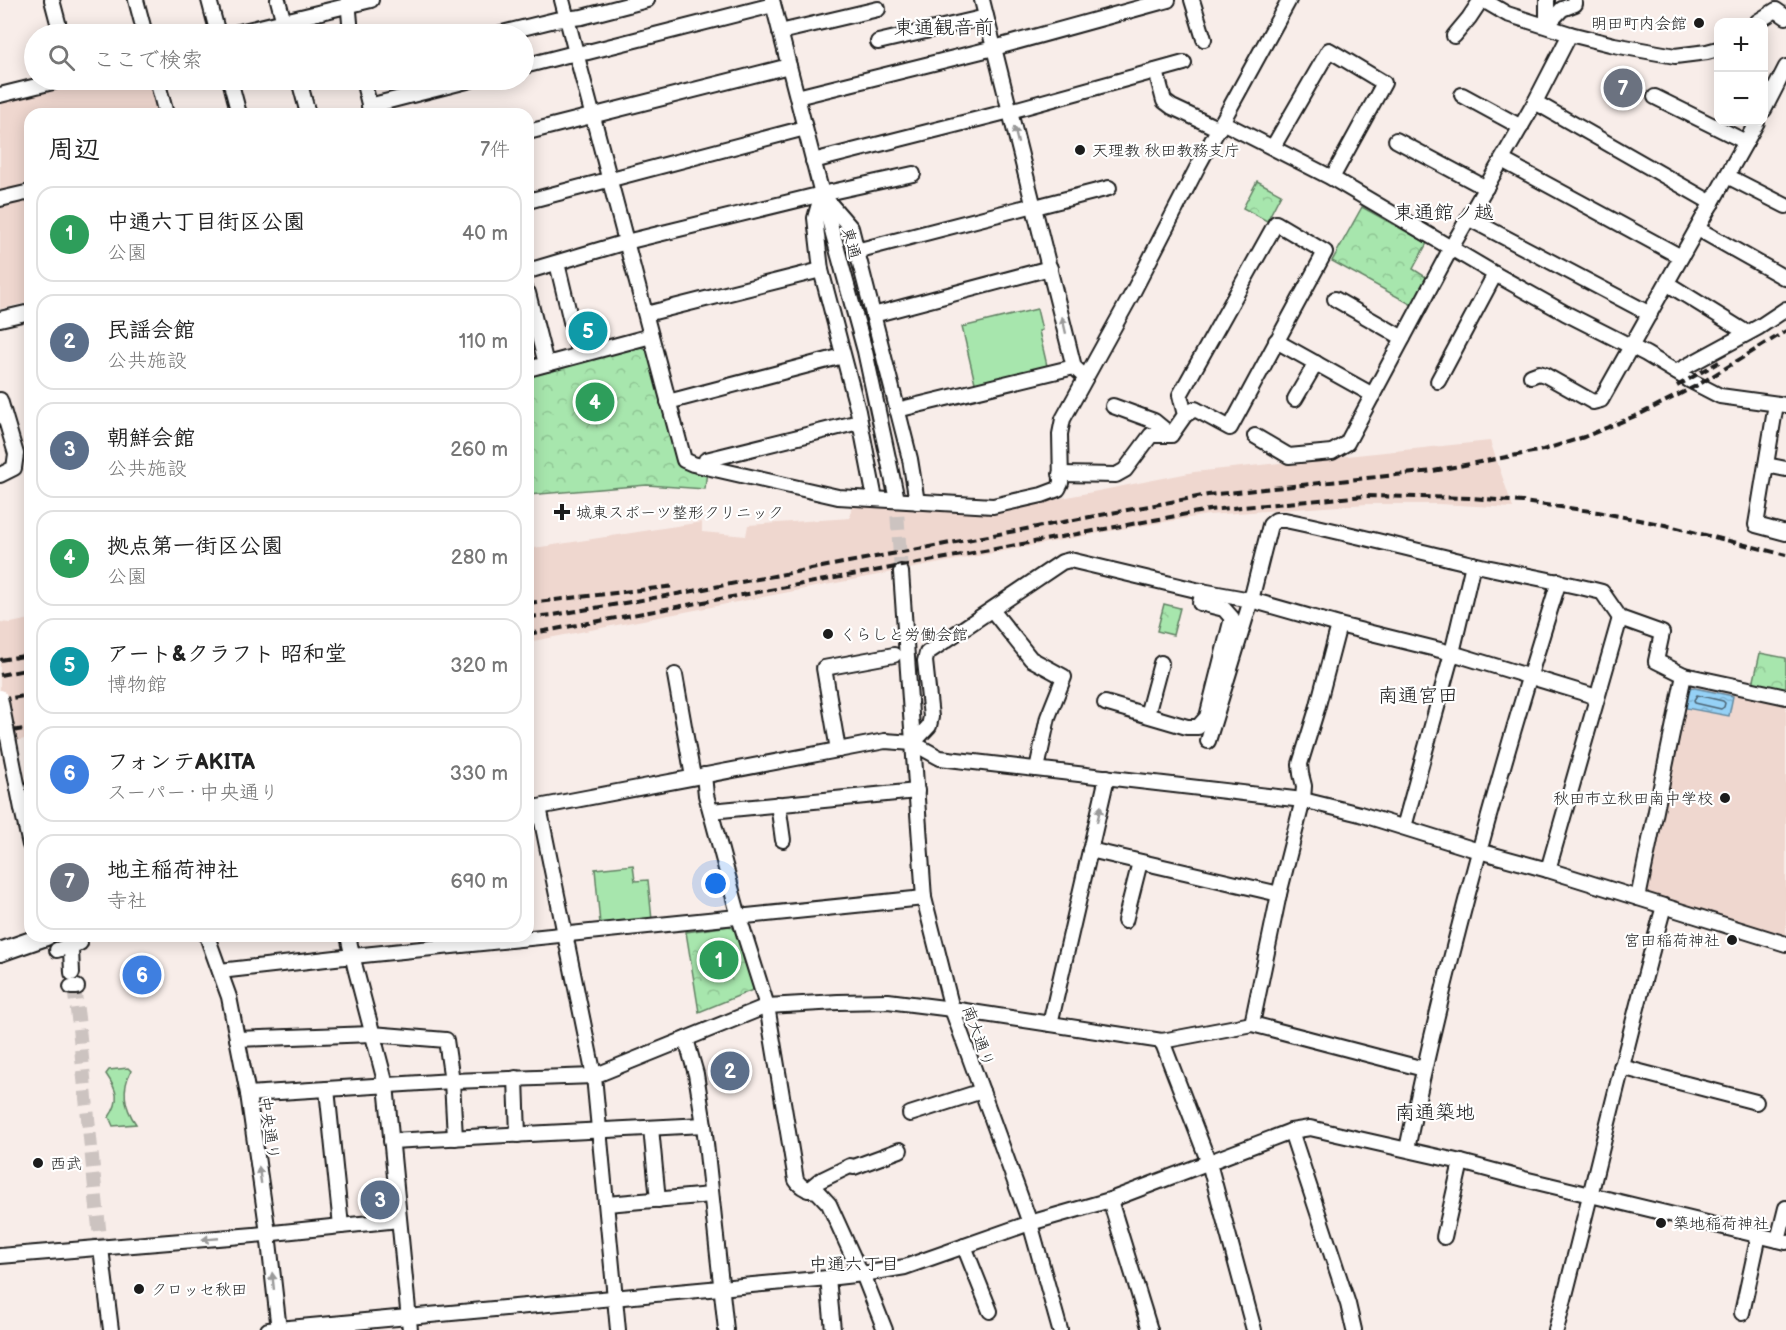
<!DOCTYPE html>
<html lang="ja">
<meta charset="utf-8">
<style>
:root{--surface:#fff;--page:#f2f2f2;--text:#222;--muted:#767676;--line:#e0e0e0;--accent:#0b8043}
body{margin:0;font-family:"Balsamiq Sans","Klee One",sans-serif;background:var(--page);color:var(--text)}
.controls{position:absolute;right:18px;top:18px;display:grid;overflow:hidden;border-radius:12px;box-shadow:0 3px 15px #0003}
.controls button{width:54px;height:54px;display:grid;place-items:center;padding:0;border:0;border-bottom:2px solid var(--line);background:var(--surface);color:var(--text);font:30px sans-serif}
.you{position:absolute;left:716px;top:884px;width:21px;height:21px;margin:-15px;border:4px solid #fff;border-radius:50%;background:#1a73e8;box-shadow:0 0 0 9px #1a73e833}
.badge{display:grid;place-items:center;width:39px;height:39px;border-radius:50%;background:var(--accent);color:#fff;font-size:20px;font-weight:700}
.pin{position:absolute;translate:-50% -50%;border:3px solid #fff;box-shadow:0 2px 6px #0006}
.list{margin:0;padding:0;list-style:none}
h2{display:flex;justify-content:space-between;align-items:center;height:78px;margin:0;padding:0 24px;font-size:26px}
h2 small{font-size:20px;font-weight:400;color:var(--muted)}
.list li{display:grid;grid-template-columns:39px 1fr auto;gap:18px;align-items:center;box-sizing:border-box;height:96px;margin:0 12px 12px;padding:0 12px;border:2px solid var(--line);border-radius:18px}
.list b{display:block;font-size:22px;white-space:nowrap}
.list p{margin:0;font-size:20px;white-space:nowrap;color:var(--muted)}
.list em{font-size:20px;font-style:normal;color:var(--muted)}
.icon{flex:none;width:33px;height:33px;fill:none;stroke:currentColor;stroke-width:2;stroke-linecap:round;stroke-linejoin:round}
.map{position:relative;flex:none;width:1786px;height:1330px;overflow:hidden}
.search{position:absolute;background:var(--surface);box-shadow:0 3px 15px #0003;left:24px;top:24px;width:510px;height:66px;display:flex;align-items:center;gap:15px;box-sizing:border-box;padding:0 21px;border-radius:33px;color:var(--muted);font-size:22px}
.panel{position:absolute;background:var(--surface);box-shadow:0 3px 15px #0003;left:24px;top:108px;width:510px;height:834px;border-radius:18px}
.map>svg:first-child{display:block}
</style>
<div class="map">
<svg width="1786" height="1330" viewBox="0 0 1786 1330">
<defs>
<pattern id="park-crowns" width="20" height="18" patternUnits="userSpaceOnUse" patternTransform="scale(1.5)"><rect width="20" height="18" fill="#a7e6ad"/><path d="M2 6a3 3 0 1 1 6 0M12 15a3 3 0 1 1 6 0" fill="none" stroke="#8fc594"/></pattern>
<pattern id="water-ripples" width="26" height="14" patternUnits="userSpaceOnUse" patternTransform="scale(1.5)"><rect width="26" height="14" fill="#95d1f6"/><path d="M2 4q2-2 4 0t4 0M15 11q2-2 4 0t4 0" fill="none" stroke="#80b3d2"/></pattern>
</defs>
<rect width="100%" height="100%" fill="#f8ede9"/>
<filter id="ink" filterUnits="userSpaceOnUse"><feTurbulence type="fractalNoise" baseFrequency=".0167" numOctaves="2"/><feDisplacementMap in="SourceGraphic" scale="12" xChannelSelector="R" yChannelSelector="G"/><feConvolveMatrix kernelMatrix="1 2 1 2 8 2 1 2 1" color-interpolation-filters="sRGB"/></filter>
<g filter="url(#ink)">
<g fill="#efd7cf">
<polygon points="49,80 154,80 163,114 30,114 30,302 0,309 0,92"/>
<polygon points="1490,441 1513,508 1439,504 1367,504 1208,515 1121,529 972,557 528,642 528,549 702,522 702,532 746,536 748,525 850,518 852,503 996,508 1047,501 1194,472"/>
<polygon points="30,619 30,738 0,744 0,622 11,623"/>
<polygon points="1686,681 1786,702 1786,936 1644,894"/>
</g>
<g fill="#a7e6ad" stroke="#628164" stroke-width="1.5">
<polygon points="1037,309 1042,330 1039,331 1048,370 976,387 962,327"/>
<polygon points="633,865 635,881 648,880 652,920 600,924 595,869"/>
<path d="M128 1068 131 1071C121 1090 124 1107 136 1124L113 1126 109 1117C121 1100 117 1090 106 1074L109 1070Z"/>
</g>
<g fill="url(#park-crowns)" stroke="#628164" stroke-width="1.5">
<polygon points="1257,181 1281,194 1267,221 1243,208"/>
<polygon points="1362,207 1427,243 1413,269 1429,279 1414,306 1332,261"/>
<polygon points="640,346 648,351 674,447 707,469 705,489 647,485 528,495 528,376"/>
<polygon points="1164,604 1180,608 1173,635 1157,631"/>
<polygon points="1760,653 1786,658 1786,691 1753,685"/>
<polygon points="730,926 738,932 755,989 699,1012 686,932"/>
</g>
<polygon fill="url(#water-ripples)" stroke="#65899f" stroke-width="1.5" points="1690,687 1733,696 1729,716 1686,708"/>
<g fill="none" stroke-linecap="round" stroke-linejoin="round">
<polygon stroke="#4c6473" stroke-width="1.5" points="1697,695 1723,701 1725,703 1724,707 1721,709 1695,703 1694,700"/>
<g stroke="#ccc3c0" stroke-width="14" stroke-dasharray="14 7" stroke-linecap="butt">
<polyline points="896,495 901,572"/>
<polyline points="74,987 78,1018 101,1248"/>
</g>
<defs>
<g id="minor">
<polyline points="52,0 61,34"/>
<polyline points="136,0 145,34"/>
<polyline points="209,0 218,34"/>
<polyline points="278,0 287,34"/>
<polyline points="348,0 351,34"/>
<polyline points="562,0 684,460 693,464 838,497 993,506 1042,495 1058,489 1061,483 1060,434 1063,419 1132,294 1198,166 1289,0"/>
<polyline points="772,0 822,194 865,351 896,495"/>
<polyline points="982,0 1074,367 1085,377"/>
<polyline points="1192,0 1204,39"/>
<polyline points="1483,0 1507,14 1570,34 1614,45 1675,56 1707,52 1718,49"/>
<polyline points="1757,22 1776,10 1786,17"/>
<polyline points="1547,25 1562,9 1575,4"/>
<polyline points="1547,25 1547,0"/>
<polyline points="780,32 878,9"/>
<polyline points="231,34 371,0"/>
<polyline points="498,34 555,20 582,17 647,0"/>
<polyline points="1454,36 1469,18 1481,0"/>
<polyline points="878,42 986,17"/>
<polyline points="524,66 567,55 588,52 773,5"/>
<polyline points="1156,71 1164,101 1172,107 1219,129"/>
<polyline points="157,80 166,114"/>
<polyline points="230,80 239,114"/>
<polyline points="299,80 308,114"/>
<polyline points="363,80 371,112"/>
<polyline points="0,95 61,80"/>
<polyline points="1462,95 1521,127"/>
<polyline points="797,97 994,48 1168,0"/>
<polyline points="1655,97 1746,142"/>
<polyline points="1535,102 1712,203"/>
<polyline points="369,106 471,80"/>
<polyline points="1764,110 1786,67"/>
<polyline points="1222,122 1332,178 1495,274 1565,313 1646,354 1689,380 1720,396 1786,405"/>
<polyline points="528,132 789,66"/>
<polyline points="1396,140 1486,188"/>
<polyline points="1273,147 1329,50 1384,83 1332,178"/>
<polyline points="1502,160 1681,257"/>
<polyline points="813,161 1010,111 1184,63"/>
<polyline points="1727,176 1786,206"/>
<polyline points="822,194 815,218 821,270 858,411 875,499"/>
<polyline points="825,198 851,228 910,459 917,502"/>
<polyline points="0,199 30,192"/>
<polyline points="528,201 805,128"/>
<polyline points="1035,207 1109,188"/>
<polyline points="1468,218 1650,314"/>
<polyline points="1698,229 1785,278 1786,277"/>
<polyline points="856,251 1034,205"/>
<polyline points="557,263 579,355"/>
<polyline points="528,271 626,242 822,194 913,174"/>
<polyline points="1668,284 1747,333"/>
<polyline points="528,293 546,364"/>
<polyline points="1335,299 1403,338"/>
<polyline points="646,314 821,270"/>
<polyline points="873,315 1050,268"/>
<polyline points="0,319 30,312"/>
<polyline points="1276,341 1373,395"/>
<polyline points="528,369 651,336"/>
<polyline points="1676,372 1759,327 1786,309"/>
<polyline points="1531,376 1539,373 1545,375 1593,402 1601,400 1757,122"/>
<polyline points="1438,381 1495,274"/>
<polyline points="1295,399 1316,363"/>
<polyline points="0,400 16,454 14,468 0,475"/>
<polyline points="668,402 843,356"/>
<polyline points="1776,404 1756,525 1786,533"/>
<polyline points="1113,406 1154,421 1171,435"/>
<polyline points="897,410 1074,367"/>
<polyline points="1255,436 1289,456 1332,452 1347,443 1451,248 1535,102 1570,34"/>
<polyline points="1766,465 1786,469"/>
<polyline points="706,467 706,460 859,422"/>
<polyline points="1060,474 1116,475 1125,470 1151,435 1171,435 1185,415 1180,395 1276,223 1325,252 1230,428 1195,409 1185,415"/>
<polyline points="901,572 924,898 952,1009 1030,1223 1060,1330"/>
<polyline points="992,610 1031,659 1064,677 1048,717 1037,769"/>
<polyline points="675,675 693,777"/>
<polyline points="1105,703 1187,727 1198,727 1207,717 1232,618 1224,609 1200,603 1203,591"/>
<polyline points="1147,715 1161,663"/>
<path d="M1208 741 1251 600 1270 525 1276 520H1285C1348 533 1410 549 1472 564 1516 574 1559 581 1602 592L1620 618 1662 633 1656 661 1684 675 1786 697"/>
<polyline points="913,743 929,726 931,717 925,661 927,653 1062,562 1070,560 1196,590 1251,600 1339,625 1452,653 1597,697"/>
<polyline points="838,750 824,668 894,655"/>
<path d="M704 775 706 795 739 917 767 1006 796 1180C801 1188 808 1190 817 1191L829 1204 858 1268 863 1274 885 1330"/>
<polyline points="778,804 783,840"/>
<polyline points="539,807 594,1076 618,1330"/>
<polyline points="22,809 30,845"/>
<polyline points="528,809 885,741 913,743 940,758 1303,800 1360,814 1479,851 1548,870 1786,944"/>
<polyline points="711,811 917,791"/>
<polyline points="1404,827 1452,653 1473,564"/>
<polyline points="1090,850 1279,894"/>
<polyline points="1548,870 1620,618"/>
<polyline points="1638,898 1684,675"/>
<polyline points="1125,921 1140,862"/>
<polyline points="66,936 71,949 72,973"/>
<polyline points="207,936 229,997 248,1094 268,1233 279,1330"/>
<polyline points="348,936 355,967 386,1085 410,1330"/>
<polyline points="57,950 80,943"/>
<polyline points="220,971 353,956 924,898"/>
<polyline points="71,987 77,987"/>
<polyline points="1050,1024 1107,777"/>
<polyline points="1252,1024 1279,894 1303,800 1304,786 1301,774 1300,764 1317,709 1339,625"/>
<polyline points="237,1039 372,1034 446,1040 452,1081 455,1138"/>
<polyline points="686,1039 696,1074 704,1125 726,1330"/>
<polyline points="1162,1041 1209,1163 1254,1330"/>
<polyline points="1621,1067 1756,1102"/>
<polyline points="516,1078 518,1135"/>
<polyline points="327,1089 341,1226"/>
<polyline points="248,1094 452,1081 594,1076 767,1006 838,1002 888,1001 952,1009 1162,1041 1252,1024 1424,1069"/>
<polyline points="910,1114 982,1091"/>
<polyline points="651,1128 658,1200"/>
<polyline points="1291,1131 1348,1304 1354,1330"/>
<polyline points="391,1141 704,1125"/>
<path d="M1407 1149C1447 957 1500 768 1559 581"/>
<polyline points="808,1190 819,1181 850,1166 854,1167 900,1150"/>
<polyline points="1110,1200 1150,1330"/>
<polyline points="607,1204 711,1195"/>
<polyline points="1444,1237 1461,1162"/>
<polyline points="1778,1240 1786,1208"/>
<polyline points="964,1246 990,1311"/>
<polyline points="101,1248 111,1330"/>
<polyline points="0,1256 254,1235 399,1220"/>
<polyline points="828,1278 833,1330"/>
<polyline points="1742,1313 1759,1235"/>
<polyline points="268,1330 828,1278 863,1274 905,1267 1030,1223 1110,1200 1291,1131 1310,1128 1461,1162 1524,1179 1786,1242"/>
<path d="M1556 1330C1593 1189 1625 1046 1664 906"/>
</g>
<polyline id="major" points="0,952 46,936"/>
</defs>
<use href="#minor" stroke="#1c1c1c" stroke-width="18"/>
<use href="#major" stroke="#1c1c1c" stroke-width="22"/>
<use href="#minor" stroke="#fff" stroke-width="14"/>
<use href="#major" stroke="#fff" stroke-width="18"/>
<g stroke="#1c1c1c" stroke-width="4" stroke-dasharray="9 4.5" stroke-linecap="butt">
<polyline points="1677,386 1719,362"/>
<polyline points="528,603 675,586"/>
<polyline points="528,617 553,615 677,594 1208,495 1433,471 1543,450 1584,437 1640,414 1698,385 1786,331"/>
<polyline points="528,634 1209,510 1364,496 1470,498 1523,502 1598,512 1665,525 1786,555"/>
<polyline points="0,660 30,655"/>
<polyline points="0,675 30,669"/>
<polyline points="0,700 30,695"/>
<polyline points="0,733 30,728"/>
</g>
<defs>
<polyline id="minor-bridge" points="0,697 22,809"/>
</defs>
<use href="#minor-bridge" stroke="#1c1c1c" stroke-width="18" stroke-linecap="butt"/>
<use href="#minor-bridge" stroke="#fff" stroke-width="14"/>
</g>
<defs><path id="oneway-solid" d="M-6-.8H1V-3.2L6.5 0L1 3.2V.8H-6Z" transform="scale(1.5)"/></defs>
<g fill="#999">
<use href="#oneway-solid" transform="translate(1016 135) rotate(-104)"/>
<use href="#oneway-solid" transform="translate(1064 325) rotate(-103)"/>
<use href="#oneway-solid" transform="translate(1099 814) rotate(-77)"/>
<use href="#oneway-solid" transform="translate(260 1175) rotate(-98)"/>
<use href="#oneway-solid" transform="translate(210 1239) rotate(175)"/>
<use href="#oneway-solid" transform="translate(273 1281) rotate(-96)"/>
</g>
</g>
<g fill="#1c1c1c" stroke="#fff" stroke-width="2">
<circle cx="1699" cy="23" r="6"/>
<circle cx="1080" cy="150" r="6"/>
<path d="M559 503h6v6h6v6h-6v6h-6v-6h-6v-6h6z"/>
<circle cx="828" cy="634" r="6"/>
<circle cx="1725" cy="798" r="6"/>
<circle cx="1732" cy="940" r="6"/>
<circle cx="38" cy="1163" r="6"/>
<circle cx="1661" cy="1223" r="6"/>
<circle cx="139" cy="1289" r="6"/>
</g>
<g text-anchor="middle" stroke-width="4.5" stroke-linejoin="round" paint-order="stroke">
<g font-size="16" fill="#1c1c1c" stroke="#fff" text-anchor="start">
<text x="1687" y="29" text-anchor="end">明田町内会館</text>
<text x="1092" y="156">天理教 秋田教務支庁</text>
<text x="576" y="518">城東スポーツ整形クリニック</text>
<text x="840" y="640">くらしと労働会館</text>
<text x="1713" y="804" text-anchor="end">秋田市立秋田南中学校</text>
<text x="1720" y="946" text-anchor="end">宮田稲荷神社</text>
<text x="50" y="1169">西武</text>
<text x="1673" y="1229">築地稲荷神社</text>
<text x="151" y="1295">クロッセ秋田</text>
</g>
<g font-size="16" fill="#1c1c1c" stroke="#fff">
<text transform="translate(852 243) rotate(75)" y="6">東通</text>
<text transform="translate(979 1036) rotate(70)" y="6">南大通り</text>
<text transform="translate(270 1128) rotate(82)" y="6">中央通り</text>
</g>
<g font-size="18" fill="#1c1c1c" stroke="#fff">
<text x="854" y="1270">中通六丁目</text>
</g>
<g font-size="20" fill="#1c1c1c" stroke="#fff">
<text x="944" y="34">東通観音前</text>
<text x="1444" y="219">東通館ノ越</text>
<text x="1418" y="702">南通宮田</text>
<text x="1435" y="1119">南通築地</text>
</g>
</g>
</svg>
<div class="controls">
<button>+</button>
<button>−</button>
</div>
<div class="you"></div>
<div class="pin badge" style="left:719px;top:960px;background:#2e9e5b">1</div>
<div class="pin badge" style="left:730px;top:1071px;background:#5c6f8a">2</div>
<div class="pin badge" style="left:380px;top:1200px;background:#5c6f8a">3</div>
<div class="pin badge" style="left:595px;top:402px;background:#2e9e5b">4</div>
<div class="pin badge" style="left:588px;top:331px;background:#0f9aa8">5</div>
<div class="pin badge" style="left:142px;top:975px;background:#3f7fe0">6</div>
<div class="pin badge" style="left:1623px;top:88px;background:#6b7280">7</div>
<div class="search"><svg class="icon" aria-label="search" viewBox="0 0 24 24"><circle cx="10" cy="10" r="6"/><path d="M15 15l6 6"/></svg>ここで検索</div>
<section class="panel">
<h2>周辺<small>7件</small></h2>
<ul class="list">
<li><span class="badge" style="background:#2e9e5b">1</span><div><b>中通六丁目街区公園</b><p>公園</p></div><em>40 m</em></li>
<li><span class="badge" style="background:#5c6f8a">2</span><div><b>民謡会館</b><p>公共施設</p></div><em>110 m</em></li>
<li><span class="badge" style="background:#5c6f8a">3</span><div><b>朝鮮会館</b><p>公共施設</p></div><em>260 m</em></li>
<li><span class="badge" style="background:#2e9e5b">4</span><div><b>拠点第一街区公園</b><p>公園</p></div><em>280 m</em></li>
<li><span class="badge" style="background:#0f9aa8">5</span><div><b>アート&amp;クラフト 昭和堂</b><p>博物館</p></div><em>320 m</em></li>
<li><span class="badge" style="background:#3f7fe0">6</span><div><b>フォンテAKITA</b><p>スーパー · 中央通り</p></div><em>330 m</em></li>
<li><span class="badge" style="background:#6b7280">7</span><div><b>地主稲荷神社</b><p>寺社</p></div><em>690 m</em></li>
</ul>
</section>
</div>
